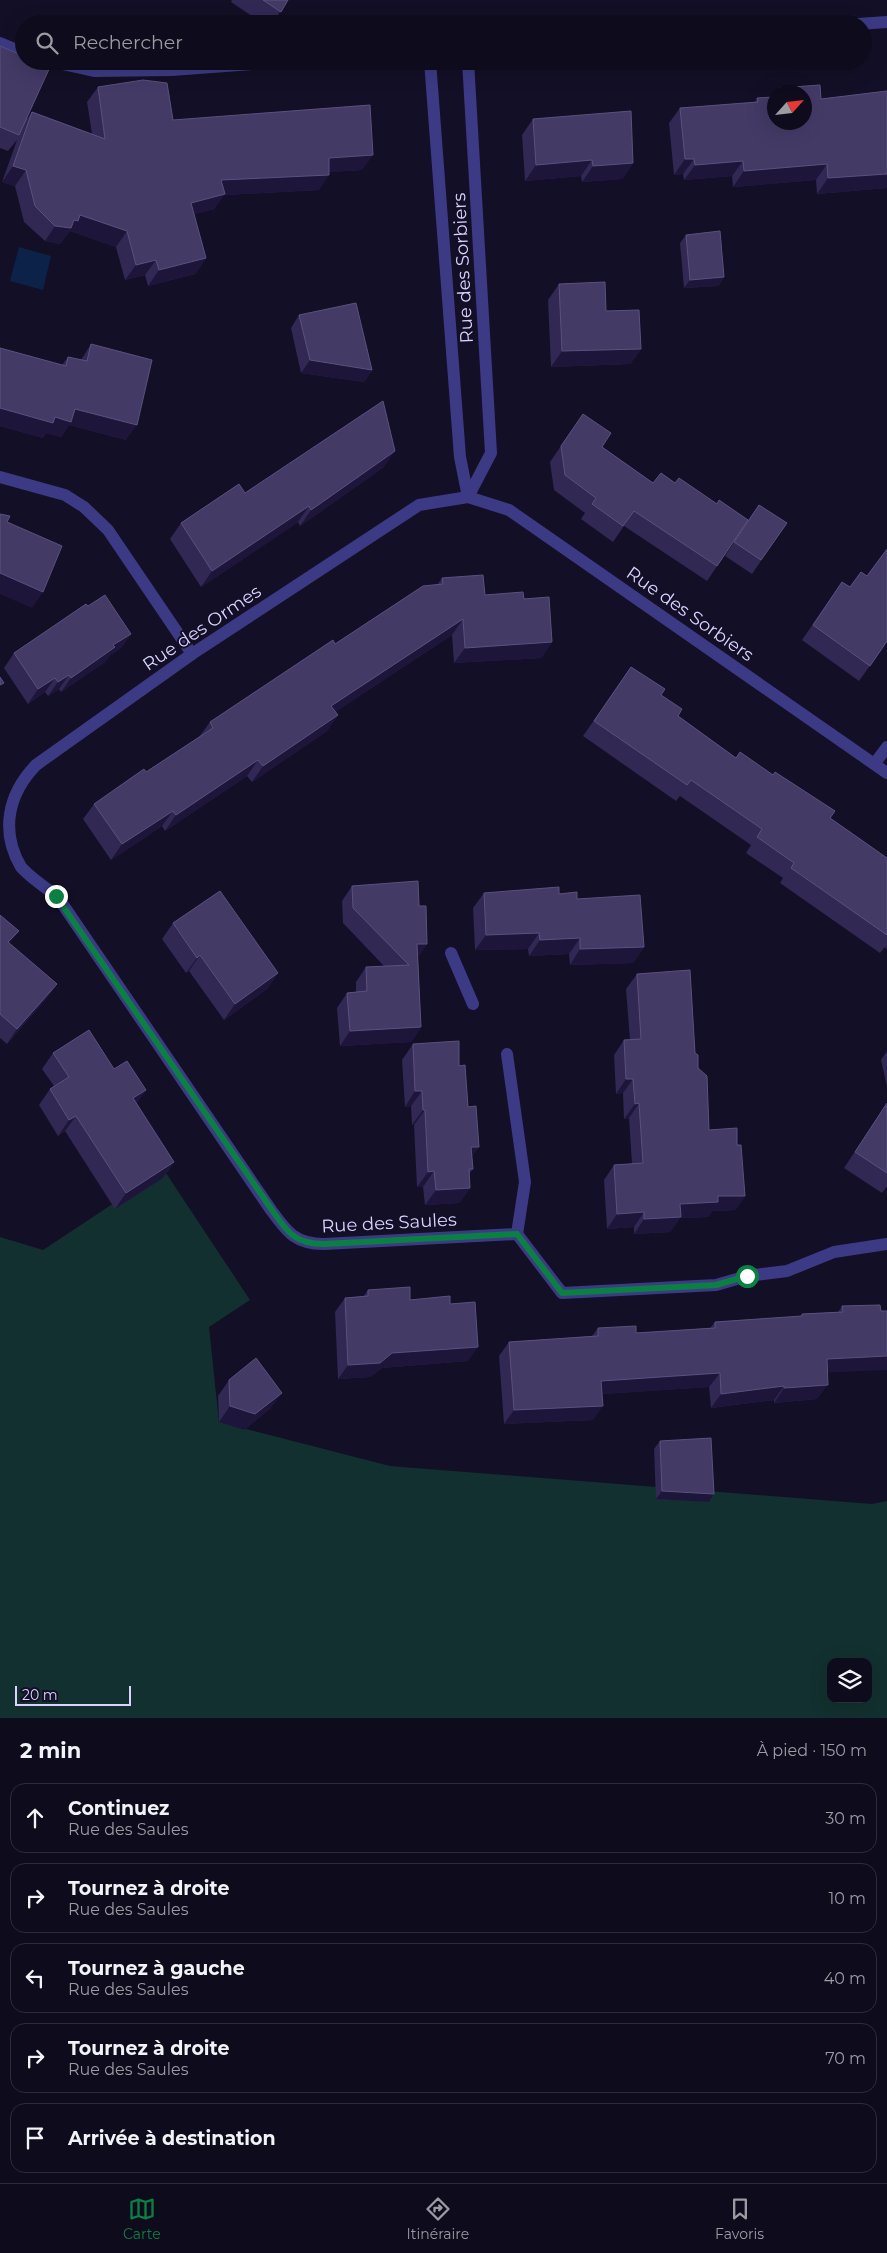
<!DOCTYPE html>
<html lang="fr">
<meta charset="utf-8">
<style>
:root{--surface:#0e0b1c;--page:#171425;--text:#f1f3f6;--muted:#9b9ba3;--line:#2e2b3b;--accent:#0b8043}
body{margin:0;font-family:Montserrat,sans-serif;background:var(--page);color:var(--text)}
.controls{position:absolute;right:15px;bottom:15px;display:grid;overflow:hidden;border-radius:10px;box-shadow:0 5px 20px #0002}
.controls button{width:45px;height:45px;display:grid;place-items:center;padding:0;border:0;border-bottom:1px solid var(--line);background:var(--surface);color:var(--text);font:25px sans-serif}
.compass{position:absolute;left:767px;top:85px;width:45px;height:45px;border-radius:50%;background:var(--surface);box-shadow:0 5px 20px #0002;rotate:63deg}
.scale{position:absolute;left:15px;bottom:12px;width:116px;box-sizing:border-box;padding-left:5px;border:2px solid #d9d4ff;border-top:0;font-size:14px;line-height:18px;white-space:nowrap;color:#d9d4ff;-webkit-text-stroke:4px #130f26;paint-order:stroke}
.stop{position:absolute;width:15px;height:15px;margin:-11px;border:4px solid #0b8043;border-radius:50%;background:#fff}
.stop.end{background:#0b8043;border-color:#fff;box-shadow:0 1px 5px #0008}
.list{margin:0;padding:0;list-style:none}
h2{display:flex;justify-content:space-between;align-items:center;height:65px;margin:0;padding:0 20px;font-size:21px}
h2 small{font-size:16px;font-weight:400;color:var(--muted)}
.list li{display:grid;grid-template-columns:32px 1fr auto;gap:15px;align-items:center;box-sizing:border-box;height:70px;margin:0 10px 10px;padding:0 10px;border:1px solid var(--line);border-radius:15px}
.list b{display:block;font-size:19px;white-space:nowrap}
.list p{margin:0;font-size:16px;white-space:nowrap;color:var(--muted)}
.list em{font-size:16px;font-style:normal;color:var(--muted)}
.icon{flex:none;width:28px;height:28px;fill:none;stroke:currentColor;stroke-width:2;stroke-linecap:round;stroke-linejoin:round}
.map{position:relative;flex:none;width:887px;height:1718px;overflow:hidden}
.search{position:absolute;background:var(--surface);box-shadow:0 5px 20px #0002;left:15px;right:15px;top:15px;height:55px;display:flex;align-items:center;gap:12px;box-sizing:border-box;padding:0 18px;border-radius:28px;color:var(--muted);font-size:19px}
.sheet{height:465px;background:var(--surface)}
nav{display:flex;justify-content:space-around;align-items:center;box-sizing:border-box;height:70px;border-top:1px solid var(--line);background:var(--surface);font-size:14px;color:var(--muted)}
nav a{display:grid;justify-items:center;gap:2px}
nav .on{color:var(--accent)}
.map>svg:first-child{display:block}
</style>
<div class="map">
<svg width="887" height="1718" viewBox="0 0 887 1718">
<rect width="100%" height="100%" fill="#130f26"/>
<path fill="#12302f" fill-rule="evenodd" d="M164 1170 250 1300 209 1327 219 1422 390 1466 872 1504 887 1501V1718H0V1237L43 1250ZM831 1662H868V1699H831Z"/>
<polygon fill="#0c2248" points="19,247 51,256 43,290 10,281"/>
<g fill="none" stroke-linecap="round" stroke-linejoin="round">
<g stroke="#3d3a85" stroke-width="12">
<polyline points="858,24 887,22"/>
<polyline points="0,43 24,53"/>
<polyline points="49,61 94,71 172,70 291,61"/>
<polyline points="430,61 460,457 468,497"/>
<polyline points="0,477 65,495 84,507 108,530 192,654"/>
<polyline points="468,497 491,453 468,61"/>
<polyline points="875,763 887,747"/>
<path d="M887 773 509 510 468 497 419 505 192 654 36 765C8 794 0 831 21 867 31 878 44 887 57 896L271 1210C287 1232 295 1244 324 1244L517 1234 562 1293 716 1285 747 1276 787 1271 834 1252 887 1244"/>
<polyline points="451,953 473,1004"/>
<polyline points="507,1054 525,1182 517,1234"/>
</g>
</g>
<g fill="#312854">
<polygon points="232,0 288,0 272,24 264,24 231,2"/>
<polygon points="0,46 27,119 32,112 92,134 87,102 98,87 173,120 362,170 329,172 319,190 224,195 214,209 194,214 206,258 195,274 148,286 145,275 125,280 116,247 70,231 60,244 45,241 24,222 15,186 2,182 17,140 8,151 0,148"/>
<polygon points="820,85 821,99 887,91 887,188 817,194 816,180 733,187 732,176 684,180 683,174 674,175 669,123 680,108 755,102 757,98 773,97 774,95 774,122 804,122 804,92 776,92 779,88"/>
<polygon points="533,119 633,163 622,179 582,182 581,176 525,181 522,135"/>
<polygon points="686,235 724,277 718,286 684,288 680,243"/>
<polygon points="559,284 606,311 641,349 630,364 551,367 548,300"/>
<polygon points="299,315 372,370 364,382 301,373 291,328"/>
<polygon points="91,344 126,440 69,425 61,437 46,433 43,438 0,426 0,348 62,365 68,357 81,360"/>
<polygon points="583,414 602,447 653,483 675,483 748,520 707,581 624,526 613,542 581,519 585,513 554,490 550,462"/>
<polygon points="384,467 300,526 298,522 201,587 170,539 181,523 245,493"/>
<polygon points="749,519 787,523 752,574 725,556"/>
<polygon points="867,576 887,642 859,681 802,640 842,582 850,587"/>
<polygon points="442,578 485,595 524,599 552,642 541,658 454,663 452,635 335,712 338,715 327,731 252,782 247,776 165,831 162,826 111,860 83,819 94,804 146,772 199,737 210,722 335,644 437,585"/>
<polygon points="88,606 131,634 121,648 110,655 105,662 61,692 59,689 48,696 45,692 28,704 4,668 14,653"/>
<polygon points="631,667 661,695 678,716 736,758 830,818 887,858 887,949 885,947 880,953 780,883 783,878 746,853 751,845 680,796 676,801 583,736"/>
<polygon points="352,886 419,906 427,944 418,957 421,1027 411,1042 340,1046 337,1008 347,993 356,992 356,982 366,967 384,966 343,923 342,901"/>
<polygon points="484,893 559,894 577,899 644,947 633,963 570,965 569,954 529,956 528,949 475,950 473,908"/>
<polygon points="0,915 10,944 57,984 46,999 7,1044 0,1038"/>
<polygon points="173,923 278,973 267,989 224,1020 189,971 186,973 162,939"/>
<polygon points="637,974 695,1053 709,1130 737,1145 745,1196 735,1210 712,1211 708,1217 680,1218 670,1232 634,1234 634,1227 607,1229 604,1180 614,1165 632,1164 629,1118 624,1119 623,1093 616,1094 614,1055 624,1040 630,1040 626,989"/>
<polygon points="413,1044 459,1066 468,1107 479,1147 472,1156 473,1169 469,1174 470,1188 459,1203 425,1205 423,1187 417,1187 414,1125 412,1125 411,1106 405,1107 402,1060"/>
<polygon points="887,1051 887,1086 881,1060"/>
<polygon points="53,1053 114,1069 146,1090 136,1104 174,1162 163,1178 115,1209 65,1131 58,1136 39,1105 50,1089 54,1086 42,1069"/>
<polygon points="887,1103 887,1186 882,1193 844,1168"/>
<polygon points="368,1290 410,1300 450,1304 468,1361 382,1368 370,1377 338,1379 335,1312 345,1298 363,1297"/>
<polygon points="880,1305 827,1372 817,1399 774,1403 774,1400 711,1408 709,1387 602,1394 593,1420 504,1424 499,1356 509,1342 592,1336 598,1328 636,1333 710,1328 715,1322 800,1317 802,1314 838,1312 842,1306"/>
<polygon points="229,1380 271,1408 244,1430 219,1422 218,1396"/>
<polygon points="660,1441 714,1494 709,1502 656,1499 654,1449"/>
</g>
<g fill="#1d163a">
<polygon points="373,155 362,170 318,173 329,158"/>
<polygon points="685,159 694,159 683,174 674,175"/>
<polygon points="592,160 581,176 525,181 536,165"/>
<polygon points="743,161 732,176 684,180 695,165"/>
<polygon points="633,163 622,179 582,182 593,166"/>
<polygon points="827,164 816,180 733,187 744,171"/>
<polygon points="13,166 26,170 15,186 2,182"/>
<polygon points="887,174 887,188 817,194 828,178"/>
<polygon points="329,175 319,190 224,195 214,209 180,218 191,203 221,180"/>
<polygon points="80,215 127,231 116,247 70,231 60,244 45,241 55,226 74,220"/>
<polygon points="206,258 195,274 148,286 159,270"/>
<polygon points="156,260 145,275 125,280 136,265"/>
<polygon points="724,277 718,286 684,288 690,280"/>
<polygon points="641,349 630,364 551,367 562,351"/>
<polygon points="310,360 372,370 364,382 301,373"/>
<polygon points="0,408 55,417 75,409 137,425 126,440 69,425 61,437 46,433 43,438 0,426"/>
<polygon points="395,451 384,467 300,526 311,510"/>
<polygon points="309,506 298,522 201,587 212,571"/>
<polygon points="0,573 43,592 32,608 0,594"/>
<polygon points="463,619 452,635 320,722 331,706"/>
<polygon points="131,634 121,648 110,655 105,662 61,692 71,678 113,645"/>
<polygon points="552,642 541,658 454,663 465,648"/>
<polygon points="69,675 59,689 48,696 58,682"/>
<polygon points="55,678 45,692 28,704 38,689"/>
<polygon points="338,715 327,731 252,782 263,766"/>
<polygon points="258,760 247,776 165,831 176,815"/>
<polygon points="173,811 162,826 111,860 122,844"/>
<polygon points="19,931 8,946 8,942"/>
<polygon points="539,933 528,949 475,950 486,935"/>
<polygon points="580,938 569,954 529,956 540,940"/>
<polygon points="417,944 427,944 417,959"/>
<polygon points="644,947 633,963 570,965 580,949"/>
<polygon points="200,955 189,971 186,973 197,958"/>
<polygon points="278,973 267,989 224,1020 235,1004"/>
<polygon points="57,984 46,999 7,1044 17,1029"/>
<polygon points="421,1027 411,1042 340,1046 350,1031"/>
<polygon points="626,1079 633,1079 623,1093 616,1094"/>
<polygon points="146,1090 135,1106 133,1098"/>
<polygon points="415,1091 422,1091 411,1106 405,1107"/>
<polygon points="639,1103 629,1118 624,1119 635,1104"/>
<polygon points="423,1110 425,1110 414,1125 412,1125"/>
<polygon points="76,1116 65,1131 58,1136 69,1120"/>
<polygon points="471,1147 479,1147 468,1163"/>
<polygon points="174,1162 163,1178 115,1209 126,1193"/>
<polygon points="434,1171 423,1187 417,1187 428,1172"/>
<polygon points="470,1188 459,1203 425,1205 436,1190"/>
<polygon points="718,1196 745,1196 735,1210 712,1211 708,1217 680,1218 670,1232 634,1234 644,1219 680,1204"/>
<polygon points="644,1212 634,1227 607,1229 617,1214"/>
<polygon points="478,1347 468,1361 382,1368 370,1377 338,1379 348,1365 392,1353"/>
<polygon points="887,1356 887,1370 817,1373 827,1359"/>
<polygon points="720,1373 709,1387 591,1395 601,1381"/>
<polygon points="828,1385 817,1399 774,1403 784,1388"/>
<polygon points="784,1386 774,1400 711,1408 721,1394"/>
<polygon points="282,1393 271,1408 244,1430 219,1422 230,1406"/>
<polygon points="603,1406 593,1420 504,1424 514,1410"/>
<polygon points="662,1491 714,1494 709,1502 656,1499"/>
</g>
<g fill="#433a66" stroke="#5a527e">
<polygon points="263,0 288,0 281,12"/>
<polygon points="0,46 24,56 24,61 35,61 50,67 19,135 0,127"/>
<polygon points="143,80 167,83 173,120 370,105 373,155 329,158 329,175 221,180 225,194 191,203 206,258 159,270 156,260 136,265 127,231 80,215 78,221 74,220 71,228 55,226 35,206 26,170 13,166 32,112 105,139 98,87"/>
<polygon points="820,85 821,99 887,91 887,174 828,178 827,164 744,171 743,161 695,165 694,159 685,159 680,108 758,102 757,98 774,97 774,122 804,122 804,92 779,92 779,88"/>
<polygon points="631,111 633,163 593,166 592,160 536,165 533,119"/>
<polygon points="720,231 724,277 690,280 686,235"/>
<polygon points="605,282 606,311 639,310 641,349 562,351 559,284"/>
<polygon points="356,303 372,370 310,360 299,315"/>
<polygon points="91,344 152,360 137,425 75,409 71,422 55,417 53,423 0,408 0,348 66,366 68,357 87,361"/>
<polygon points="383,401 395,451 311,510 309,506 212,571 181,523 239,484 245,493"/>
<polygon points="583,414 611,433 602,447 653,483 661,473 675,483 679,478 717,504 719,500 748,520 717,566 634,511 623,526 592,504 596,498 565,475 561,446"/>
<polygon points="759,505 787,523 761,560 734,542"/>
<polygon points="0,514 10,516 7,522 62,546 43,592 0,573"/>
<polygon points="887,549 887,641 870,666 813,625 842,582 850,587 861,572 867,576"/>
<polygon points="483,575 485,595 523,592 524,599 549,597 552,642 465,648 463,619 331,706 338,715 263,766 258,760 176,815 173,811 122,844 94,804 144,769 146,772 213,728 210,722 333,640 335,644 423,586 443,584 442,578"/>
<polygon points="105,595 131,634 113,645 115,647 71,678 69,675 58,682 55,678 38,689 14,653 86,604 88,606"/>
<polygon points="631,667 665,689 661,695 682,709 678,716 736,758 740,752 773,775 775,772 835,811 830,818 887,858 887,935 791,868 794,863 757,837 762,829 691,780 687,785 594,721"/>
<polygon points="0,677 4,683 0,685"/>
<polygon points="418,881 419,906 426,906 427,944 417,944 421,1027 350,1031 347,993 367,991 366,967 409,965 353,908 352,886"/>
<polygon points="559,887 559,894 577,892 577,899 640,895 644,947 580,949 580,938 540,940 539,933 486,935 484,893"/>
<polygon points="220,891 278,973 235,1004 200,955 197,958 173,923"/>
<polygon points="0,915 19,931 8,942 57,984 17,1029 0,1014"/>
<polygon points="690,970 695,1053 698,1055 698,1068 707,1076 709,1130 737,1128 737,1145 741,1145 745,1196 718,1196 718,1202 680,1204 681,1217 644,1219 644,1212 617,1214 614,1165 643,1163 639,1103 635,1104 633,1079 626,1079 624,1040 641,1039 637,974"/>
<polygon points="89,1030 114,1069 127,1061 146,1090 133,1098 174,1162 126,1193 76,1116 69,1120 50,1089 69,1077 53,1053"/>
<polygon points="459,1041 459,1066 465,1065 468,1107 476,1106 479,1147 471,1147 473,1169 469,1169 470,1188 436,1190 434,1171 428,1172 425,1110 423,1110 422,1091 415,1091 413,1044"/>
<polygon points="887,1103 887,1173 855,1152"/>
<polygon points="410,1287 410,1300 450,1296 450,1304 475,1302 478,1347 392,1353 380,1363 348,1365 345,1298 368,1296 368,1290"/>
<polygon points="880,1305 881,1311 887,1311 887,1356 827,1359 828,1385 784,1388 784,1386 721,1394 720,1373 601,1381 603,1406 514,1410 509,1342 598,1336 598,1328 636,1326 636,1333 715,1328 715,1322 802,1316 802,1314 843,1312 842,1306"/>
<polygon points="256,1358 282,1393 255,1414 230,1406 229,1380"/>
<polygon points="711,1438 714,1494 662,1491 660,1441"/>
</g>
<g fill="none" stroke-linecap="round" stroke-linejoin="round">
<path stroke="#0b8043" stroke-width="6" d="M56 896 272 1210C287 1232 295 1244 324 1244L517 1234 562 1293 716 1285 747 1276"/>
</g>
<g text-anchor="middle" stroke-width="4" stroke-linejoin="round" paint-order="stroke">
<g font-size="18" fill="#d9d4ff" stroke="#130f26">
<text transform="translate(463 268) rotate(-93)" y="6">Rue des Sorbiers</text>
<text transform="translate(690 614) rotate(35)" y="6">Rue des Sorbiers</text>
<text transform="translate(202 628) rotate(-34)" y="6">Rue des Ormes</text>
<text transform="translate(389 1223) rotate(-3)" y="6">Rue des Saules</text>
</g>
</g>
</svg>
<div class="controls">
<button><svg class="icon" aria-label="layers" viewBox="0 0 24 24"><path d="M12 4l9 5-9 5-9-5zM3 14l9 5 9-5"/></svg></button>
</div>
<svg class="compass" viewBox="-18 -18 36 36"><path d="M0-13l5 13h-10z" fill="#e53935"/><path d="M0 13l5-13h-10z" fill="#9b9ba3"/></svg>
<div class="scale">20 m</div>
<div class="stop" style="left:747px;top:1276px"></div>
<div class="stop end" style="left:56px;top:896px"></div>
<div class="search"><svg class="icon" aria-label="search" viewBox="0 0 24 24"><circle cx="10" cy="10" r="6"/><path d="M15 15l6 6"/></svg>Rechercher</div>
</div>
<section class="sheet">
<h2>2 min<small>À pied · 150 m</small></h2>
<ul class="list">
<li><svg class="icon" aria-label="ahead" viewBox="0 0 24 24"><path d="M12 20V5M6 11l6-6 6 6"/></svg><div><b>Continuez</b><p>Rue des Saules</p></div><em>30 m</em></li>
<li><svg class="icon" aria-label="right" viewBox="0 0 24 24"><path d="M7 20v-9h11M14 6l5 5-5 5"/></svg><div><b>Tournez à droite</b><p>Rue des Saules</p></div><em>10 m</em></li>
<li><svg class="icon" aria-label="left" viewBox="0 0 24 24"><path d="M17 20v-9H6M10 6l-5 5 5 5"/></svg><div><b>Tournez à gauche</b><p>Rue des Saules</p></div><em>40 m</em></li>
<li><svg class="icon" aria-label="right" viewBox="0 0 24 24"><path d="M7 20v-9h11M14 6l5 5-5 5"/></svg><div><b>Tournez à droite</b><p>Rue des Saules</p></div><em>70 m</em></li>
<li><svg class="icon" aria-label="arrive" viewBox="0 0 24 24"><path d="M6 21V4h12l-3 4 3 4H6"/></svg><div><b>Arrivée à destination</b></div></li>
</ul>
</section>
<nav>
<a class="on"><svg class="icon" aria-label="map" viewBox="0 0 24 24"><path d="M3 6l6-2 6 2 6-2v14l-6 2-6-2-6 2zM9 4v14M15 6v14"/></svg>Carte</a>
<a><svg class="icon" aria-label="directions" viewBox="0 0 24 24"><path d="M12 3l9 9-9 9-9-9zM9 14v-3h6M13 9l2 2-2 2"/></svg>Itinéraire</a>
<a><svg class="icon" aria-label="saved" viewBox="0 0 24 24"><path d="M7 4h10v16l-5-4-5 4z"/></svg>Favoris</a>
</nav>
